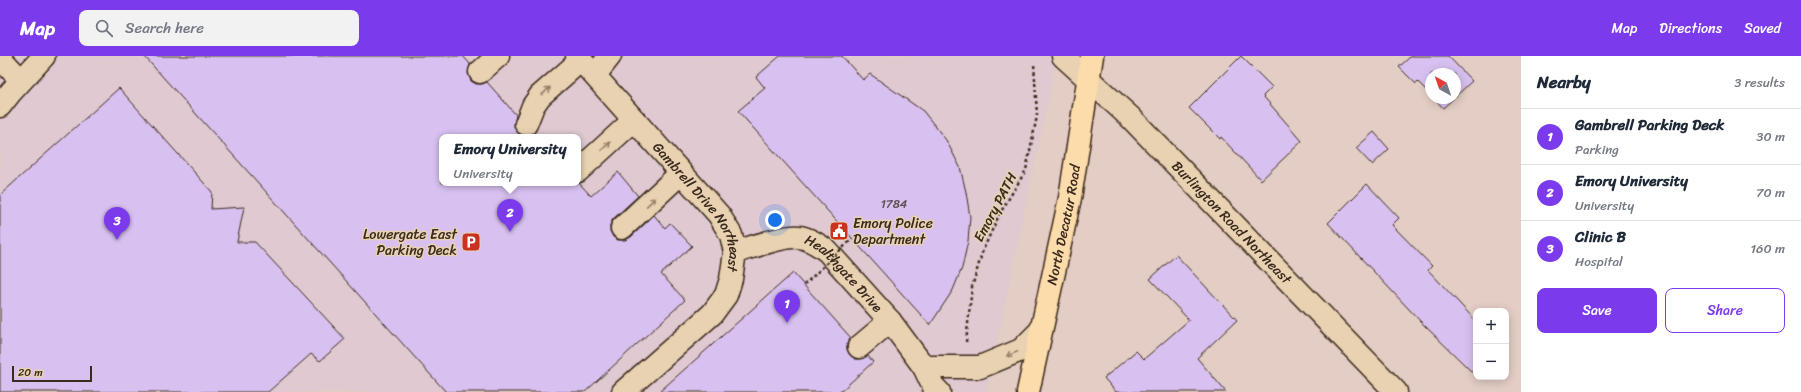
<!DOCTYPE html>
<meta charset="utf-8">
<style>
:root{--surface:#fff;--page:#f2f2f3;--text:#1f2937;--muted:#747a83;--line:#e0e1e3;--accent:#7c3aed}
body{margin:0;font-family:Sriracha,sans-serif;background:var(--page);color:var(--text)}
.controls{position:absolute;right:12px;bottom:12px;display:grid;overflow:hidden;border-radius:8px;box-shadow:0 2px 10px #0003}
.controls button{width:36px;height:36px;display:grid;place-items:center;padding:0;border:0;border-bottom:1px solid var(--line);background:var(--surface);color:var(--text);font:20px sans-serif}
.compass{position:absolute;left:1425px;top:12px;width:36px;height:36px;border-radius:50%;background:var(--surface);box-shadow:0 2px 10px #0003;rotate:320deg}
.scale{position:absolute;left:12px;bottom:10px;width:80px;box-sizing:border-box;padding-left:4px;border:2px solid #3b2a1e;border-top:0;font-size:11px;line-height:14px;white-space:nowrap;color:#3b2a1e;-webkit-text-stroke:3px #e8d2b1;paint-order:stroke}
.you{position:absolute;left:775px;top:164px;width:14px;height:14px;margin:-10px;border:3px solid #fff;border-radius:50%;background:#1a73e8;box-shadow:0 0 0 6px #1a73e833}
.badge{display:grid;place-items:center;width:26px;height:26px;border-radius:50%;background:var(--accent);color:#fff;font-size:13px;font-weight:700}
.pin{position:absolute;translate:-50% -33px;filter:drop-shadow(0 1px 2px #0008)}
.pin::after{content:'';position:absolute;top:21px;width:14px;height:12px;background:inherit;clip-path:polygon(0 0,100% 0,50% 100%)}
.popup{position:absolute;left:439px;top:78px;width:142px;height:52px;box-sizing:border-box;display:grid;place-content:center;border-radius:8px;background:var(--surface);filter:drop-shadow(0 1px 3px #0005);font-size:13px;white-space:nowrap;color:var(--muted)}
.popup b{font-size:15px;color:var(--text)}
.popup::after{content:'';position:absolute;left:50%;top:100%;margin-left:-8px;border:8px solid transparent;border-top-color:var(--surface)}
.list{margin:0;padding:0;list-style:none}
h2{display:flex;justify-content:space-between;align-items:center;height:52px;margin:0;padding:0 16px;font-size:17px}
h2 small{font-size:13px;font-weight:400;color:var(--muted)}
.list li{display:grid;grid-template-columns:26px 1fr auto;gap:12px;align-items:center;box-sizing:border-box;height:56px;padding:0 16px;border-top:1px solid var(--line)}
.list b{display:block;font-size:15px;white-space:nowrap}
.list p{margin:0;font-size:13px;white-space:nowrap;color:var(--muted)}
.list em{font-size:13px;font-style:normal;color:var(--muted)}
.actions{display:flex;gap:8px;padding:12px 16px}
.actions a{flex:1;padding:9px 0;border:1px solid var(--accent);border-radius:8px;text-align:center;font-size:14px;color:var(--accent)}
.actions .main{background:var(--accent);color:#fff}
.icon{flex:none;width:22px;height:22px;fill:none;stroke:currentColor;stroke-width:2;stroke-linecap:round;stroke-linejoin:round}
.map{position:relative;flex:none;width:1521px;height:336px;overflow:hidden}
header{display:flex;align-items:center;gap:24px;box-sizing:border-box;height:56px;padding:0 20px;background:var(--accent);color:#fff}
header strong{font-size:19px}
nav{display:flex;gap:22px;margin-inline-start:auto;font-size:14px}
.search{width:280px;height:36px;background:var(--page);display:flex;align-items:center;gap:10px;box-sizing:border-box;padding:0 14px;border-radius:8px;color:var(--muted);font-size:15px}
main{display:flex}
aside{flex:1;background:var(--surface)}
.map>svg:first-child{display:block}
</style>
<header>
<strong>Map</strong>
<div class="search"><svg class="icon" aria-label="search" viewBox="0 0 24 24"><circle cx="10" cy="10" r="6"/><path d="M15 15l6 6"/></svg>Search here</div>
<nav><a>Map</a><a>Directions</a><a>Saved</a></nav>
</header>
<main>
<div class="map">
<svg width="1521" height="336" viewBox="0 0 1521 336">
<rect width="100%" height="100%" fill="#e3cdc4"/>
<filter id="ink" filterUnits="userSpaceOnUse"><feTurbulence type="fractalNoise" baseFrequency=".025" numOctaves="2"/><feDisplacementMap in="SourceGraphic" scale="8" xChannelSelector="R" yChannelSelector="G"/><feConvolveMatrix kernelMatrix="1 2 1 2 8 2 1 2 1" color-interpolation-filters="sRGB"/></filter>
<g filter="url(#ink)">
<path fill="#e0c9d1" fill-rule="evenodd" d="M0 0H1057L986 336H0ZM442 81H578V127H442Z"/>
<g fill="#d8c1f0" stroke="#3b2a1e">
<polygon points="144,0 463,0 470,8 468,18 471,25 476,28 482,28 487,26 516,59 514,70 517,76 521,79 528,80 534,78 537,81 442,81 442,127 579,127 591,140 618,116 638,140 613,163 610,169 610,175 613,181 618,184 624,184 631,181 654,159 665,172 670,167 692,190 661,218 685,244 585,336 446,336"/>
<polygon points="780,0 842,0 863,24 870,18 923,55 946,84 960,111 966,136 970,161 968,185 962,212 953,234 930,269 738,55 765,32 756,21"/>
<polygon points="1241,0 1272,31 1263,40 1302,85 1261,124 1221,81 1220,83 1189,52"/>
<polygon points="1411,0 1448,0 1472,25 1455,41 1455,18 1431,18 1431,39 1418,26 1416,28 1399,11"/>
<polygon points="119,32 212,136 211,153 244,151 237,186 255,186 345,283 320,305 311,298 268,336 0,336 0,139"/>
<polygon points="1434,42 1454,42 1443,52"/>
<polygon points="1374,76 1389,93 1372,109 1356,92"/>
<polygon points="1367,128 1399,162 1392,169 1432,210 1428,214 1476,265 1476,320 1422,267 1328,167"/>
<polygon points="1176,199 1237,264 1197,302 1226,336 1116,336 1104,322 1136,295 1144,303 1189,264 1150,223"/>
<polygon points="793,217 851,282 847,287 847,293 850,299 855,303 861,303 868,300 873,306 840,336 659,336"/>
</g>
<g fill="none" stroke-linecap="round" stroke-linejoin="round">
<defs>
<g id="minor">
<path id="s1" d="M577 0 719 159 731 179 735 196 731 223 726 239 712 258 623 336"/>
<path id="s2" d="M1063 0 1131 62 1396 336"/>
<polyline points="0,2 21,24"/>
<polyline points="480,16 498,0"/>
<polyline points="595,19 610,0"/>
<polyline points="0,50 11,36 44,0"/>
<polyline points="526,68 533,50 540,40 581,4"/>
<polyline points="578,115 634,64"/>
<polyline points="622,172 681,117"/>
<path id="s3" d="M735 196C751 192 784 179 799 181 809 182 819 189 827 195L890 265 924 311 933 330 939 336"/>
<polyline points="859,291 890,265"/>
<polyline points="924,311 980,311 1021,294 1041,274"/>
</g>
<g id="major">
<path id="s4" d="M1028 336 1070 142 1092 0"/>
</g>
</defs>
<use href="#minor" stroke="#3b2a1e" stroke-width="25"/>
<use href="#major" stroke="#3b2a1e" stroke-width="25"/>
<polyline stroke="#3b2a1e" stroke-width="2.5" stroke-dasharray="3 3" stroke-linecap="butt" points="966,286 972,231 983,194 999,159 1026,114 1037,60 1034,7"/>
<use href="#minor" stroke="#e8d2b1" stroke-width="22"/>
<use href="#major" stroke="#fddcac" stroke-width="22"/>
<polyline stroke="#3b2a1e" stroke-width="2.5" stroke-dasharray="3 3" stroke-linecap="butt" points="804,229 852,183"/>
</g>
<defs><path id="oneway-shaft" d="M-6 0H5M1.5-3L5.5 0L1.5 3" fill="none" stroke-width="1.6" stroke-linecap="round" stroke-linejoin="round"/></defs>
<g stroke="#927e68">
<use href="#oneway-shaft" transform="translate(546 35) rotate(-42)"/>
<use href="#oneway-shaft" transform="translate(606 90) rotate(-43)"/>
<use href="#oneway-shaft" transform="translate(651 146) rotate(-43)"/>
<use href="#oneway-shaft" transform="translate(1012 298) rotate(158)"/>
</g>
</g>
<defs>
<symbol id="civic-square" viewBox="-11 -11 22 22"><rect x="-9" y="-9" width="18" height="18" rx="4" fill="#c8321e" stroke="#e8d2b1"/><path d="M-.6-6.5H3V-4.5H.6V-3L4-1V1h2V6H-6V1h2V-1L-.6-3ZM-1.2 2.5V6h2.4V2.5Z" fill="#fff"/></symbol>
<symbol id="parking-square" viewBox="-11 -11 22 22"><rect x="-9" y="-9" width="18" height="18" rx="4" fill="#c8321e" stroke="#e8d2b1"/><path d="M-3.5-5.5H1a3.5 3.5 0 0 1 0 7H-1V5.5H-3.5ZM-1-3.4V-.6H.8a1.4 1.4 0 0 0 0-2.8Z" fill="#fff"/></symbol>
</defs>
<g fill-rule="evenodd">
<use href="#civic-square" x="828" y="164" width="22" height="22"/>
<use href="#parking-square" x="460" y="175" width="22" height="22"/>
</g>
<g text-anchor="middle" stroke-width="3" stroke-linejoin="round" paint-order="stroke">
<g font-size="12" fill="#625052">
<text x="894" y="152">1784</text>
</g>
<g font-size="14" fill="#3b2a1e" stroke="#e8d2b1">
<text transform="translate(995 151) rotate(-62)" y="5">Emory PATH</text>
<text dy="5" stroke="none"><textPath href="#s1" startOffset="196">Gambrell Drive Northeast</textPath></text>
<text dy="5" stroke="none"><textPath href="#s2" startOffset="237">Burlington Road Northeast</textPath></text>
<text dy="5" stroke="none"><textPath href="#s4" startOffset="171">North Decatur Road</textPath></text>
<text dy="5" stroke="none"><textPath href="#s3" startOffset="125">Healthgate Drive</textPath></text>
</g>
<g font-size="14" fill="#3b2a1e" stroke="#e8d2b1" text-anchor="start">
<text x="853" y="172">Emory Police<tspan x="853" dy="16">Department</tspan></text>
<text x="457" y="183" text-anchor="end">Lowergate East<tspan x="457" dy="16">Parking Deck</tspan></text>
</g>
</g>
</svg>
<div class="controls">
<button>+</button>
<button>−</button>
</div>
<svg class="compass" viewBox="-18 -18 36 36"><path d="M0-13l5 13h-10z" fill="#e53935"/><path d="M0 13l5-13h-10z" fill="#747a83"/></svg>
<div class="scale">20 m</div>
<div class="you"></div>
<div class="pin badge" style="left:787px;top:267px">1</div>
<div class="pin badge" style="left:510px;top:176px">2</div>
<div class="popup"><b>Emory University</b>University</div>
<div class="pin badge" style="left:117px;top:184px">3</div>
</div>
<aside>
<h2>Nearby<small>3 results</small></h2>
<ul class="list">
<li><span class="badge">1</span><div><b>Gambrell Parking Deck</b><p>Parking</p></div><em>30 m</em></li>
<li><span class="badge">2</span><div><b>Emory University</b><p>University</p></div><em>70 m</em></li>
<li><span class="badge">3</span><div><b>Clinic B</b><p>Hospital</p></div><em>160 m</em></li>
</ul>
<div class="actions"><a class="main">Save</a><a>Share</a></div>
</aside>
</main>
